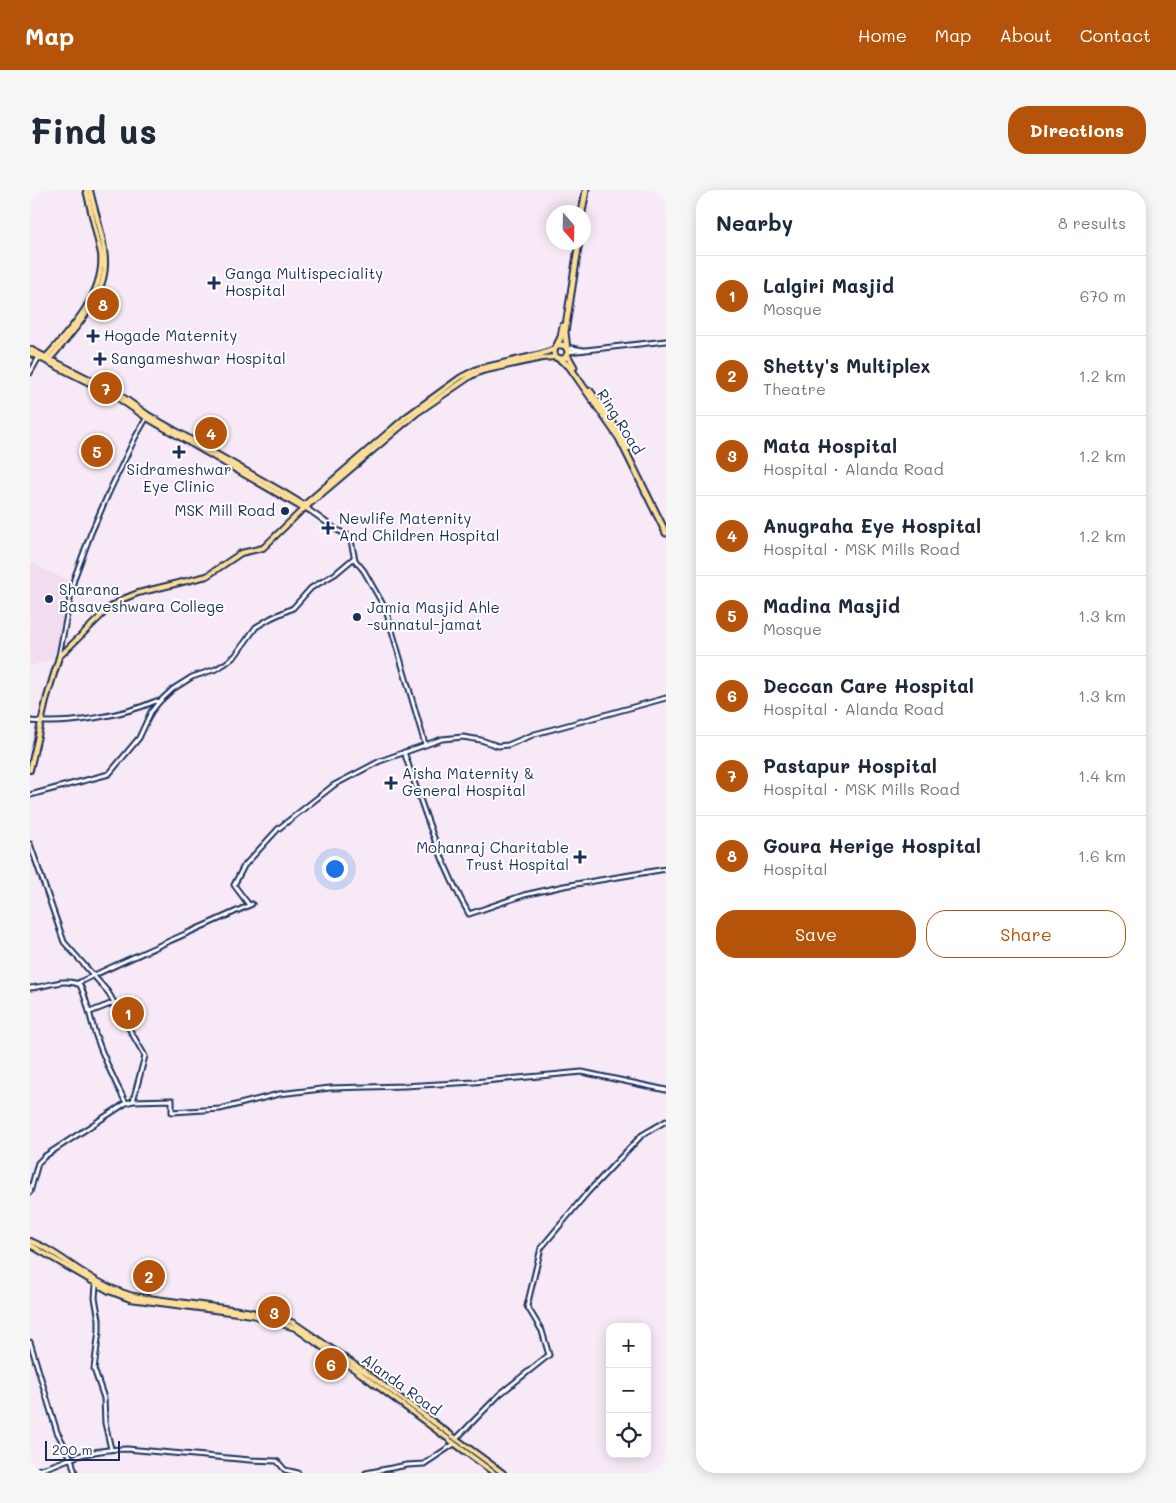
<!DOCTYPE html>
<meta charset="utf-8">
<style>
:root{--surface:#fff;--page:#f6f6f7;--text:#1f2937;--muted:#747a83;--line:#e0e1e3;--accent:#b45309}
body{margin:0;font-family:Mali,sans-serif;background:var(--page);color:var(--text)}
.controls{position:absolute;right:15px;bottom:15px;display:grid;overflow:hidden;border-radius:10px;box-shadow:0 2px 12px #0003}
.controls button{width:45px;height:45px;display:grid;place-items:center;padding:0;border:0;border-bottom:1px solid var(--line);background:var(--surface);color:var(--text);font:25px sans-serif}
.compass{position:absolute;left:516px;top:15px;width:45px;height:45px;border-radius:50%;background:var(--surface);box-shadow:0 2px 12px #0003;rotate:160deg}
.scale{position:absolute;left:15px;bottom:12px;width:75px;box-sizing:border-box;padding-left:5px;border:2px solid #1b2f5e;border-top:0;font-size:14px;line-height:18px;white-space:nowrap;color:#1b2f5e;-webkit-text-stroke:4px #fff;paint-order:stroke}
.you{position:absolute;left:304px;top:678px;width:18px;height:18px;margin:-12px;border:4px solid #fff;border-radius:50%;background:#1a73e8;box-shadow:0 0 0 8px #1a73e833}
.badge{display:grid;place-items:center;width:32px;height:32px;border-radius:50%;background:var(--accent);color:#fff;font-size:16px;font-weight:700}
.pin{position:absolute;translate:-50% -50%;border:2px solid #fff;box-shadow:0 1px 5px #0006}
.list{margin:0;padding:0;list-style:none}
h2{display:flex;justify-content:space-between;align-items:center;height:65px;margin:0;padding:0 20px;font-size:21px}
h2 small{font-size:16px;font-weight:400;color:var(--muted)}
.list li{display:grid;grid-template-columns:32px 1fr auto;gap:15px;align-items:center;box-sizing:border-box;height:80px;padding:0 20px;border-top:1px solid var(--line)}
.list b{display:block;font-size:19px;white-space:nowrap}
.list p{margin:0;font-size:16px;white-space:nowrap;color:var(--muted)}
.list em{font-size:16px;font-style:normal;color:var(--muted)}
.actions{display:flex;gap:10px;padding:15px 20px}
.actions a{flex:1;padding:11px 0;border:1px solid var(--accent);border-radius:20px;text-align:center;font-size:18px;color:var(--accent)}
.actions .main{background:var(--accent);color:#fff}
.icon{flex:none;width:28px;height:28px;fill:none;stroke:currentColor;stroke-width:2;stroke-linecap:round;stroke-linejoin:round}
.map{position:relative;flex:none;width:636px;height:1283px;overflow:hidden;border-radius:20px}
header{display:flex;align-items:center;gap:30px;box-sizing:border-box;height:70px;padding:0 25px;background:var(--accent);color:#fff}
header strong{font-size:24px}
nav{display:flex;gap:28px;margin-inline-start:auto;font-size:18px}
.intro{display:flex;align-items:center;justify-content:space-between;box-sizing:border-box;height:120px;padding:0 30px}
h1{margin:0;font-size:35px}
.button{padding:12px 22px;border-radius:20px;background:var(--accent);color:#fff;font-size:18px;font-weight:700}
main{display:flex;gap:30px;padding:0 30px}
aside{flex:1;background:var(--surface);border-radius:20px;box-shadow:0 2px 12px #0003}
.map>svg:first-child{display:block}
</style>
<header>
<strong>Map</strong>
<nav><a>Home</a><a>Map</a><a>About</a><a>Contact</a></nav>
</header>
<div class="intro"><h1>Find us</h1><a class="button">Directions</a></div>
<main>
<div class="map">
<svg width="636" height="1283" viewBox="0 0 636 1283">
<rect width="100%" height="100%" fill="#f7eaf6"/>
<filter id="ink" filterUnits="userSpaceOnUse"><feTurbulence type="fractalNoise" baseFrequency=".02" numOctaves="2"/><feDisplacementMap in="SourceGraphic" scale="10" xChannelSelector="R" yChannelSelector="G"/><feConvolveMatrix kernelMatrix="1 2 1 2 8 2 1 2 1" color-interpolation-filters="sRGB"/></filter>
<g filter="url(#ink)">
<polygon fill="#f2dcef" points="0,372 25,385 40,390 27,468 0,476"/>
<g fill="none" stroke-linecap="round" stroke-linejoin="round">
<defs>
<g id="minor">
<polyline points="538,160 542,158 553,160"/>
<polyline points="538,162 636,151"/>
<polyline points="0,183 9,167"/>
<polyline points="279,320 307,340 320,346 325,370 334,381 356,420 395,554"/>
<polyline points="29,466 44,389 61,343 80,300 105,248 117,227"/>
<path d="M0 531C37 535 92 526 126 511L129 512"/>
<path d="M374 562C393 617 410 673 439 724L494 705 534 696 636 679"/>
<polyline points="0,605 79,584 109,548 121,522 129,512 143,499 162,487 186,479 196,473 205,466 226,437 241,428 263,418 281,398 305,384 324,368"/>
<polyline points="0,654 34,752 78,802 115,866 103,911"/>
<polyline points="219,715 204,695 214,676 248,639 304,595 350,571 412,549 433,547 451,550 468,556 478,555 505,544 636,508"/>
<path d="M48 793C105 765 164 741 222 714"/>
<path d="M0 798C16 797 35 787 50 795 58 811 60 829 66 846 74 869 85 892 96 913"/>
<polyline points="60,822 83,813"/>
<polyline points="0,1002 8,973 15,966 96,913 103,911 142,910 142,922 190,919 249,904 300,898 374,896 444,892 552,882 636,900"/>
<polyline points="66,1095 65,1108 69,1129 69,1141 64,1179 74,1208 75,1233 81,1259"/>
<polyline points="0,1152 27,1242 41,1268 45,1283"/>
<polyline points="426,1249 470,1204 519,1165 512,1141 497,1116 511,1058 557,1003 612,945 636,931"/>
<path d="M0 1281C16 1280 27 1273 42 1268 59 1262 79 1259 97 1259L220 1270 247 1271 255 1280 268 1283"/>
<polyline points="336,1283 377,1275 394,1274 424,1254"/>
</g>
<g id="major">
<polyline points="0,159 87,203 118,225 251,301 274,315 279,320"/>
<polyline points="0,163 85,206 117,228 274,319"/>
<path d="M15 168C40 140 75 104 71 64L56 0"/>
<path d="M18 171C39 146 74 110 75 76 76 51 65 24 60 0"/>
<polyline points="274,315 377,226 431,187 447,179 511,164 525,159"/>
<polyline points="0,580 17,507 29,467 79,418 93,409 108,403 177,386 211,363 233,358 269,323 387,223 441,186 452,181 512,168 526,167"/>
<path d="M0 1051C20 1058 36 1072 54 1083 69 1093 86 1101 103 1106L216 1121 249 1128 264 1133 334 1181 473 1283"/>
<polyline points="0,1055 79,1101 100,1109 222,1125 265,1138 331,1184 464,1283"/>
</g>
<g id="highway">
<polyline points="552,22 556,0"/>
<circle cx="531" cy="162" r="7"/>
<polyline points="526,157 531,147 533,136"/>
<polyline points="537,159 535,142 549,52"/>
<polyline points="537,165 544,177"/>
<polyline points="528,168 539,176 589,248 636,343"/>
<polyline points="560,201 584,235 598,258"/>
</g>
</defs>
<use href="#minor" stroke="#1b2f5e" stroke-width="7"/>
<use href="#major" stroke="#1b2f5e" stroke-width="8"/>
<use href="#highway" stroke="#1b2f5e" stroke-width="9"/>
<use href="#minor" stroke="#fff" stroke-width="3"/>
<use href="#major" stroke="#fdde96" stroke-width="4"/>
<use href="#highway" stroke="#fdde96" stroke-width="5"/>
</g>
</g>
<g fill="#1b2f5e" stroke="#fff" stroke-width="2">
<path d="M181.5 85.5h5v5h5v5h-5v5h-5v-5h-5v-5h5z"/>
<path d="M60.5 138.5h5v5h5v5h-5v5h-5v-5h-5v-5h5z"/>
<path d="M67.5 161.5h5v5h5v5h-5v5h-5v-5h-5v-5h5z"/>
<path d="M146.5 254.5h5v5h5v5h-5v5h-5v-5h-5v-5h5z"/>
<circle cx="255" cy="321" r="5"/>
<path d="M295.5 330.5h5v5h5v5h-5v5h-5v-5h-5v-5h5z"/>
<circle cx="19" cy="409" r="5"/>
<circle cx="327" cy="427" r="5"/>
<path d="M358.5 585.5h5v5h5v5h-5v5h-5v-5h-5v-5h5z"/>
<path d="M547.5 659.5h5v5h5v5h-5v5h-5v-5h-5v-5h5z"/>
</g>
<g text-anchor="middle" stroke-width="4" stroke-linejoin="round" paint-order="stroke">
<g font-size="15" fill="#1b2f5e" stroke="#fff" text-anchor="start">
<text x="195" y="89">Ganga Multispeciality<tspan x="195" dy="17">Hospital</tspan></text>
<text x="74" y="151">Hogade Maternity</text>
<text x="81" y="174">Sangameshwar Hospital</text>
<text x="149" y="285" text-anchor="middle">Sidrameshwar<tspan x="149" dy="17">Eye Clinic</tspan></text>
<text x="245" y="326" text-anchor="end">MSK Mill Road</text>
<text x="309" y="334">Newlife Maternity<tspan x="309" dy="17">And Children Hospital</tspan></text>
<text x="29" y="405">Sharana<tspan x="29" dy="17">Basaveshwara College</tspan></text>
<text x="337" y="423">Jamia Masjid Ahle<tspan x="337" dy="17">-sunnatul-jamat</tspan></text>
<text x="372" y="589">Aisha Maternity &amp;<tspan x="372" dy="17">General Hospital</tspan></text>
<text x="539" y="663" text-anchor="end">Mohanraj Charitable<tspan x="539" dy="17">Trust Hospital</tspan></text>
</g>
<g font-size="15" fill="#1b2f5e" stroke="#fff">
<text transform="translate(590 232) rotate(58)" y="5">Ring Road</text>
<text transform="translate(371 1195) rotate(36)" y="5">Alanda Road</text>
</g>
</g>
</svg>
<div class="controls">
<button>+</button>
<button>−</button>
<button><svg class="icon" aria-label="locate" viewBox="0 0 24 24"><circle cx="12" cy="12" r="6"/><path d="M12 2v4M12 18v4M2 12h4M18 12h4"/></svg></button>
</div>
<svg class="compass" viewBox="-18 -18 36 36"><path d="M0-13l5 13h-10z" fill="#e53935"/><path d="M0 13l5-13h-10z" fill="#747a83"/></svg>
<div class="scale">200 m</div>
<div class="you"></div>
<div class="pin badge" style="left:98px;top:823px">1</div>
<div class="pin badge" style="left:119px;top:1086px">2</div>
<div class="pin badge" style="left:244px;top:1122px">3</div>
<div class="pin badge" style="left:181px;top:243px">4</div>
<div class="pin badge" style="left:67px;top:261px">5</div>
<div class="pin badge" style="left:301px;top:1174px">6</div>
<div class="pin badge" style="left:76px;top:198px">7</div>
<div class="pin badge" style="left:73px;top:114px">8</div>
</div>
<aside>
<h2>Nearby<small>8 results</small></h2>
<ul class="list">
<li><span class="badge">1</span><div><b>Lalgiri Masjid</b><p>Mosque</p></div><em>670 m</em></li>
<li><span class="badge">2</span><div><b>Shetty's Multiplex</b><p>Theatre</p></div><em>1.2 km</em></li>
<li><span class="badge">3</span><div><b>Mata Hospital</b><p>Hospital · Alanda Road</p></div><em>1.2 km</em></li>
<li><span class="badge">4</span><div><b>Anugraha Eye Hospital</b><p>Hospital · MSK Mills Road</p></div><em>1.2 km</em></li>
<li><span class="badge">5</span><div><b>Madina Masjid</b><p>Mosque</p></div><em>1.3 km</em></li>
<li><span class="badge">6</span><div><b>Deccan Care Hospital</b><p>Hospital · Alanda Road</p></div><em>1.3 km</em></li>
<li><span class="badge">7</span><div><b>Pastapur Hospital</b><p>Hospital · MSK Mills Road</p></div><em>1.4 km</em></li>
<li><span class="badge">8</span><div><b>Goura Herige Hospital</b><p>Hospital</p></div><em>1.6 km</em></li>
</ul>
<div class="actions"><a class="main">Save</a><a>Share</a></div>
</aside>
</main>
